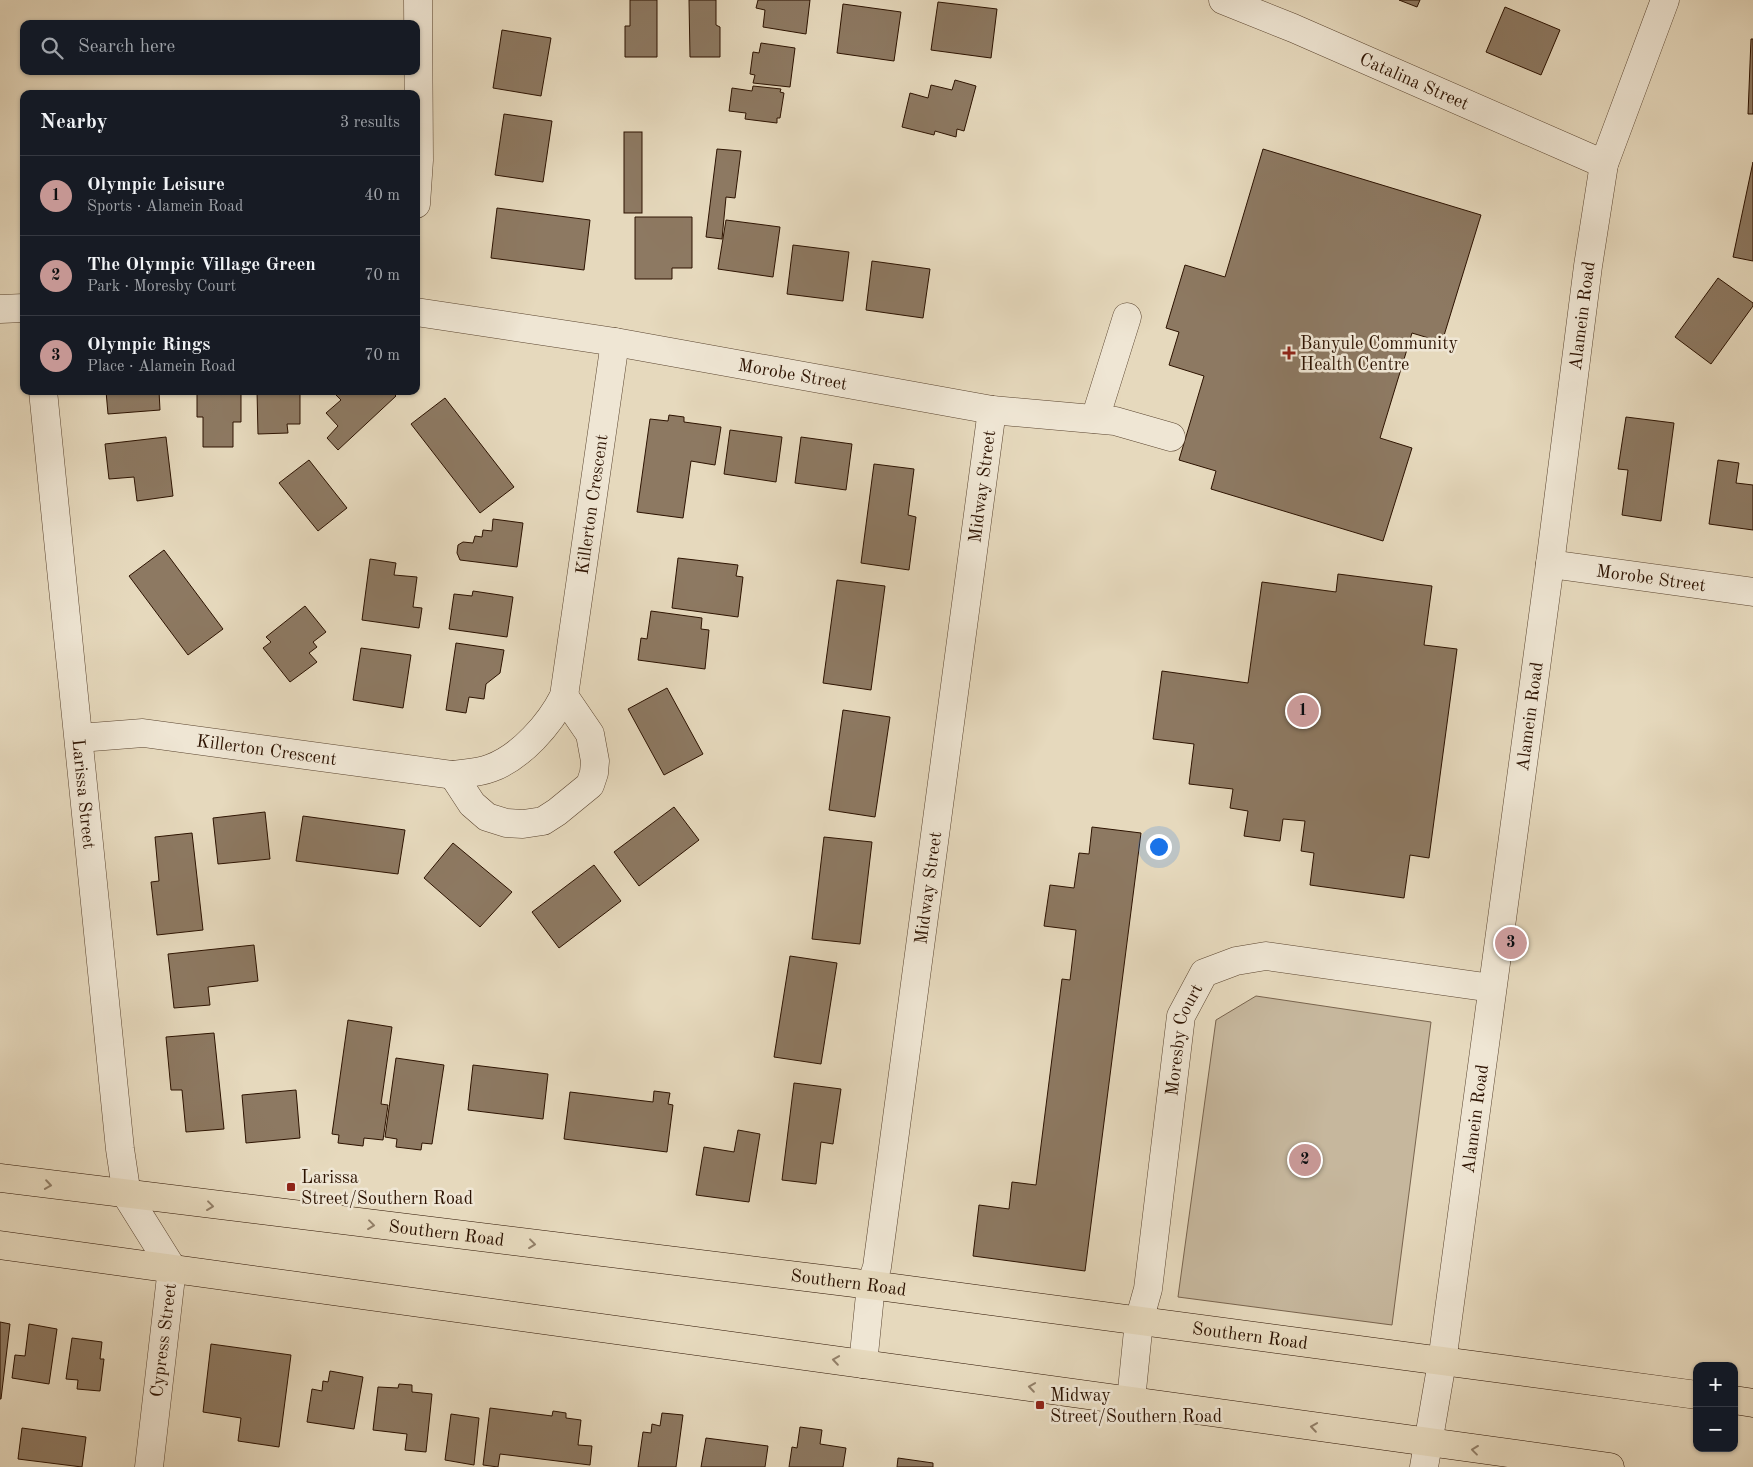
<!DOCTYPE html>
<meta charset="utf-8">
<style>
:root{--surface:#171b24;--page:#20242c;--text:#f1f3f6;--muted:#9ea1a6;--line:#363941;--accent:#c59692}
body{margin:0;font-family:"Old Standard TT",serif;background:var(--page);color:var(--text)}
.controls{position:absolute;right:15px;bottom:15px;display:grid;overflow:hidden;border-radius:10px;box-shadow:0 1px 4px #0004}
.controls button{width:45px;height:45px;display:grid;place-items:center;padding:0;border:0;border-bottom:1px solid var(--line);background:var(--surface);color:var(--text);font:25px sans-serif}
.you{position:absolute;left:1158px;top:846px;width:18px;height:18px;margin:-12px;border:4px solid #fff;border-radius:50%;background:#1a73e8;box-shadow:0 0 0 8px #1a73e833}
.badge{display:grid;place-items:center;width:32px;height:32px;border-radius:50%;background:var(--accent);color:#111;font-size:16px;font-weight:700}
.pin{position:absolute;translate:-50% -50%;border:2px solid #fff;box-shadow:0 1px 5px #0006}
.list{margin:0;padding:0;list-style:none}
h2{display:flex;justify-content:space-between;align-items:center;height:65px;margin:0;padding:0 20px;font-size:21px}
h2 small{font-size:16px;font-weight:400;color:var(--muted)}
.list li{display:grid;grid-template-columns:32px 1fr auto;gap:15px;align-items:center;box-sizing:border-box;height:80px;padding:0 20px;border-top:1px solid var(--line)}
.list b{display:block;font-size:19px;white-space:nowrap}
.list p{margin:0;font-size:16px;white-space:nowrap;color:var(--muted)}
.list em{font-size:16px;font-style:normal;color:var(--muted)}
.icon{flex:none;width:28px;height:28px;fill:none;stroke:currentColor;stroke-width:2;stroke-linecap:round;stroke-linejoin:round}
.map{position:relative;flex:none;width:1753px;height:1467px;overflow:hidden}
.search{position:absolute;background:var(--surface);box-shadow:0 1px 4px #0004;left:20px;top:20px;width:400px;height:55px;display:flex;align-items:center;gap:12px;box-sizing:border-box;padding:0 18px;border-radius:10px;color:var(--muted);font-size:19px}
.panel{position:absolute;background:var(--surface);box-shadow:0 1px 4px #0004;left:20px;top:90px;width:400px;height:305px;border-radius:10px}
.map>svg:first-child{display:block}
</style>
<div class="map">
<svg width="1753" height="1467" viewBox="0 0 1753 1467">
<rect width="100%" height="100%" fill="#e6d9bd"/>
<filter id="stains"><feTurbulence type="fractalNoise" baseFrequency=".004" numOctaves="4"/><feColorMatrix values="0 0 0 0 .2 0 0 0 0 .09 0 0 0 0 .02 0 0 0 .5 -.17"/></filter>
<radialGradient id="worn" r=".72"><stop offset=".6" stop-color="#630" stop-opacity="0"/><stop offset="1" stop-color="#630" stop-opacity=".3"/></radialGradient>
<polygon fill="#c6b79d" stroke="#79644e" points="1256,996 1431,1022 1392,1325 1178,1297 1216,1020"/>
<g fill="#8d7962" stroke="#2c1200">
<polygon points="630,0 657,0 657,57 625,57 625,26 630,26"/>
<polygon points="689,0 716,0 716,25 720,27 720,57 690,57"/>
<polygon points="758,0 810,0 806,34 763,27 765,10 756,8"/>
<polygon points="1399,0 1420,0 1417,7"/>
<polygon points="938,2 997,9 991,58 931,50"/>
<polygon points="843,4 901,12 894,61 837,53"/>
<polygon points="1505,7 1560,30 1541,75 1486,52"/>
<polygon points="502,30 551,38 541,96 493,88"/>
<polygon points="1751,39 1753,39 1753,114 1748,114"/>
<polygon points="761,43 795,48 790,87 753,83 755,75 750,74 753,52 759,53"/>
<polygon points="955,80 976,86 964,131 957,129 956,137 935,131 934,135 902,127 910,93 928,98 931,85 952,90"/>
<polygon points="753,86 781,89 780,92 784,93 780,118 777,118 777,123 745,119 746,113 729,111 732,88 752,91"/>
<polygon points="504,114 552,121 543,182 495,175"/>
<rect x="624" y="132" width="18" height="81"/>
<polygon points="717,149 741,151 735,198 726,197 722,239 706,237"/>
<polygon points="1263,149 1481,215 1442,342 1412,333 1380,438 1412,448 1383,541 1211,489 1216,471 1179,460 1204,376 1169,365 1179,332 1166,328 1185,265 1225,277"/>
<polygon points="1753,162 1753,261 1733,257"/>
<polygon points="497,208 590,220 584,270 491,258"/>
<polygon points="635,217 692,217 692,268 672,268 672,279 635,279"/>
<polygon points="726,220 780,227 773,277 718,269"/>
<polygon points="793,245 849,252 843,301 787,294"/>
<polygon points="872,261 930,269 923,318 866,310"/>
<polygon points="1718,278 1753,303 1753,306 1711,364 1675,337"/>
<polygon points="106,391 159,391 160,410 108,414"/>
<polygon points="197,391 241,391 241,422 233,422 233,447 203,447 203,417 197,417"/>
<polygon points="257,391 300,391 300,424 287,424 288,433 258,434"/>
<polygon points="338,391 391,391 396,396 338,450 327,438 338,426 326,413 341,400 335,394"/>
<polygon points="445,398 514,487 480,513 411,424"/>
<polygon points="669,415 684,417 684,422 721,427 715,465 691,461 683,518 637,512 650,419 668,421"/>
<polygon points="1626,417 1674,423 1661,521 1622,515 1628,470 1618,469"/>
<polygon points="730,430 782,437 776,482 724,474"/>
<polygon points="166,437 173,496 137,501 134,477 109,479 105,444"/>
<polygon points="801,437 852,444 846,490 795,483"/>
<polygon points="309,460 347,508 318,531 279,483"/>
<polygon points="1718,460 1739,463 1736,483 1753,485 1753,530 1709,524"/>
<polygon points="874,464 914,469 908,515 916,517 909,570 861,563"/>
<polygon points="493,519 523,523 517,567 460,560 457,553 458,545 463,542 473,543 475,536 482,537 483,530 492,531"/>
<polygon points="164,550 223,629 188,655 129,576"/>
<polygon points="678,558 738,565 736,576 743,577 738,617 672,608"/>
<polygon points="370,559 396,563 394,575 417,577 413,607 422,608 419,628 362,620"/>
<polygon points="1338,574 1432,586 1424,645 1457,649 1429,858 1410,855 1404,898 1310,885 1314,853 1301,851 1305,821 1283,819 1280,841 1244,836 1248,811 1230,808 1233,789 1189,784 1194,744 1153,739 1162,671 1248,683 1262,582 1336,592"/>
<polygon points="837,580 885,586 871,690 823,683"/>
<polygon points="473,591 513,597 507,637 449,629 454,594 472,596"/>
<polygon points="305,606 326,632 313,642 317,647 309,653 317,662 290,682 263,648 271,642 266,637"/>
<polygon points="651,611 702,618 701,629 709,630 705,669 638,660 641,638 647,639"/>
<polygon points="456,643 504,650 500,673 486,684 484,699 469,697 466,713 446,710"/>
<polygon points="361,648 411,655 403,708 353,700"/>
<polygon points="667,688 703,754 664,775 628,709"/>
<polygon points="843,710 890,717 875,817 829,810"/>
<polygon points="674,807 699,840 639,886 614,852"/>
<polygon points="265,812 270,859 218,864 213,818"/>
<polygon points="303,816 405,830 398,874 296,861"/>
<polygon points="1092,827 1141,833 1085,1271 973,1256 979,1205 1009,1209 1012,1182 1036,1185 1062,979 1070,980 1076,930 1044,926 1050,885 1074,888 1079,853 1089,854"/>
<polygon points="192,833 203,930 157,935 151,882 159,881 155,837"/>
<polygon points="824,837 872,842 860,944 812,939"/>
<polygon points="453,843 512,892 480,927 424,878"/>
<polygon points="594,865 621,901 559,948 532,912"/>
<polygon points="254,945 258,981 208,987 210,1005 174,1008 168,954"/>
<polygon points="790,956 837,963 821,1064 774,1057"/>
<polygon points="348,1020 392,1027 381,1104 388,1105 383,1140 364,1138 363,1146 338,1143 339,1135 332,1134"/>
<polygon points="214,1033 224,1129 186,1132 182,1090 171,1090 166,1037"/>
<polygon points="396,1058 444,1065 432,1144 422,1143 421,1150 396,1147 397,1139 385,1137"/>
<polygon points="473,1065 548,1074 543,1119 468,1110"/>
<polygon points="794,1083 841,1089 833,1144 821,1142 816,1184 782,1180"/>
<polygon points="296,1090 300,1138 246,1143 242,1095"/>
<polygon points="654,1091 670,1093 668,1104 673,1105 667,1152 564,1139 570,1092 653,1102"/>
<polygon points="738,1130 760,1134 749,1202 696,1195 704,1147 734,1152"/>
<polygon points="0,1322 10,1324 1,1399 0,1399"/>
<polygon points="29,1324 57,1329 49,1384 12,1378 15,1355 25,1356"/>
<polygon points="72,1338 102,1342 100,1359 104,1359 100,1391 77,1389 78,1380 66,1379"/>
<polygon points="211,1344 291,1355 279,1447 238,1441 241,1418 203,1412"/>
<polygon points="330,1371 363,1377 354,1429 307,1422 312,1389 322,1391 323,1381 328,1382"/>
<polygon points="399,1384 412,1385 412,1392 432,1394 426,1452 405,1450 407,1434 373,1430 378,1387 398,1388"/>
<polygon points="490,1408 552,1416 553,1411 566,1413 566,1418 581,1420 578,1445 592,1446 590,1465 500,1454 498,1467 483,1465"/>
<polygon points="662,1413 683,1415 676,1467 638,1467 643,1432 651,1433 652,1424 660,1426"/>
<polygon points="451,1414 479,1418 474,1465 445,1460"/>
<polygon points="800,1427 822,1430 820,1444 846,1448 843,1467 789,1467 792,1447 797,1448"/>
<polygon points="22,1428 86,1437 82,1467 18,1459"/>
<polygon points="706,1438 768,1446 765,1467 701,1467"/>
<polygon points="898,1458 933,1463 933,1467 897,1467"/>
</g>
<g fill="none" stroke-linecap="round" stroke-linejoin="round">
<defs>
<g id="minor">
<path id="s1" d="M1223 0 1293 28 1604 164"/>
<polyline points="416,204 419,160 418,0"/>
<polyline points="0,309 24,308"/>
<path id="s2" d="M416 312 615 342 992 410 1115 421 1171 437"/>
<path id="s3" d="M43 391 120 1149 127 1196 172 1268 149 1467"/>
<polyline points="1095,419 1127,317"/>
<path id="s4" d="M1550 564 1753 592"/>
<path id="s5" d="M79 738 143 733 453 775C466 773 478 773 491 768 521 757 550 724 564 696L615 342"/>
<polyline points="453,775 472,804 487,817 506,823 523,824 543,821 557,812 590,785 594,773 595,761 590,734 564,696"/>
<path id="s6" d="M863 1364 871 1285 877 1267 992 410"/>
<path id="s7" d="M1131 1400 1139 1321 1148 1289 1181 1016 1204 973 1236 961 1266 956 1492 988"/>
<path id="s8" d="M1424 1467 1442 1362 1550 564 1588 266 1604 164 1665 0"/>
</g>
<g id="major">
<path id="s9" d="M0 1178 871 1285 1697 1395"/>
<polyline points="0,1245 1610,1467"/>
<polyline points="1734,1400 1753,1403"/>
</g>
</defs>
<use href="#minor" stroke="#5a442f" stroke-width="29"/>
<use href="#major" stroke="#2c1200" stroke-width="29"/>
<use href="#minor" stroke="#efe6d4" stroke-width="28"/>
<use href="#major" stroke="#e6d9bd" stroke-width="28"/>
</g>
<defs><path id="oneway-chevron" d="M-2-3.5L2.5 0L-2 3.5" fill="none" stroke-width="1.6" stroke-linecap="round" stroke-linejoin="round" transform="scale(1.25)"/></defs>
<g stroke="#927f68">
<use href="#oneway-chevron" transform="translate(48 1185) rotate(8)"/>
<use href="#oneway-chevron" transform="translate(210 1206) rotate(7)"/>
<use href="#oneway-chevron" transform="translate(371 1225) rotate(7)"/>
<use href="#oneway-chevron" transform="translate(532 1244) rotate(7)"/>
<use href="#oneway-chevron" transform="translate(836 1360) rotate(-172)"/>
<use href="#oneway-chevron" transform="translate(1032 1387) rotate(-172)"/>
<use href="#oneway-chevron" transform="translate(1314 1427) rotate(-172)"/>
<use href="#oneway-chevron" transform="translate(1475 1450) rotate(-173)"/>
</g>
<g fill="#8f2418" stroke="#efe6d4" stroke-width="2">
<path d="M1286.5 345.5h5v5h5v5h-5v5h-5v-5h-5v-5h5z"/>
<rect x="286" y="1182" width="10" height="10" rx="2.5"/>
<rect x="1035" y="1400" width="10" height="10" rx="2.5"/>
</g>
<g text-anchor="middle" stroke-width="5" stroke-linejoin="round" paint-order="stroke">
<g font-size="18" fill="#2c1200" stroke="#efe6d4">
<text dy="6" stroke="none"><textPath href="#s1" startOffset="208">Catalina Street</textPath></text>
<text dy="6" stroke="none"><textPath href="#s8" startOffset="1162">Alamein Road</textPath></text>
<text dy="6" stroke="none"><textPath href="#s2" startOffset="382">Morobe Street</textPath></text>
<text dy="6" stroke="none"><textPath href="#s6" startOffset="886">Midway Street</textPath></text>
<text dy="6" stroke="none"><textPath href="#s5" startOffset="714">Killerton Crescent</textPath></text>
<text dy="6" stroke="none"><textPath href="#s4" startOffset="102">Morobe Street</textPath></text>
<text dy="6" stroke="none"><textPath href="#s8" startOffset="758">Alamein Road</textPath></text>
<text dy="6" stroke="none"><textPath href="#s5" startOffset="189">Killerton Crescent</textPath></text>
<text dy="6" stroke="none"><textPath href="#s3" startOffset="405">Larissa Street</textPath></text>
<text dy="6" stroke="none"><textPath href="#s6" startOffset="481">Midway Street</textPath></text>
<text dy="6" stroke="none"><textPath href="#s7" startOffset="365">Moresby Court</textPath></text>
<text dy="6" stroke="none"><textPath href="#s8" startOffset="352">Alamein Road</textPath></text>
<text dy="6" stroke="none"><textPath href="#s9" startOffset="450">Southern Road</textPath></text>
<text dy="6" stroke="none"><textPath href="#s9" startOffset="855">Southern Road</textPath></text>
<text dy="6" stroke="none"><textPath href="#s9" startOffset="1260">Southern Road</textPath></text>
<text transform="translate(163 1340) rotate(-83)" y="6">Cypress Street</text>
</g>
<g font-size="18" fill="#2c1200" stroke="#efe6d4" text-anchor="start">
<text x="1300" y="349">Banyule Community<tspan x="1300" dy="21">Health Centre</tspan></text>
<text x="301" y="1183">Larissa<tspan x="301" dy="21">Street/Southern Road</tspan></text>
<text x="1050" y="1401">Midway<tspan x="1050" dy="21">Street/Southern Road</tspan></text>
</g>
</g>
<rect width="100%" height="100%" filter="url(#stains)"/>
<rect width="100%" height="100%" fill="url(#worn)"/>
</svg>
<div class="controls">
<button>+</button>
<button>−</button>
</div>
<div class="you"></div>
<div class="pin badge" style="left:1303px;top:711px">1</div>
<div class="pin badge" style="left:1305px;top:1160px">2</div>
<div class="pin badge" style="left:1511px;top:943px">3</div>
<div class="search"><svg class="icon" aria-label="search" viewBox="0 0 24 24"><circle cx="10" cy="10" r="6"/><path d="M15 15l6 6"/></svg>Search here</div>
<section class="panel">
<h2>Nearby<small>3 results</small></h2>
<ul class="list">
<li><span class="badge">1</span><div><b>Olympic Leisure</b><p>Sports · Alamein Road</p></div><em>40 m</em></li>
<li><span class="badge">2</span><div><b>The Olympic Village Green</b><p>Park · Moresby Court</p></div><em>70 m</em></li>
<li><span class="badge">3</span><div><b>Olympic Rings</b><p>Place · Alamein Road</p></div><em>70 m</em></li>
</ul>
</section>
</div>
